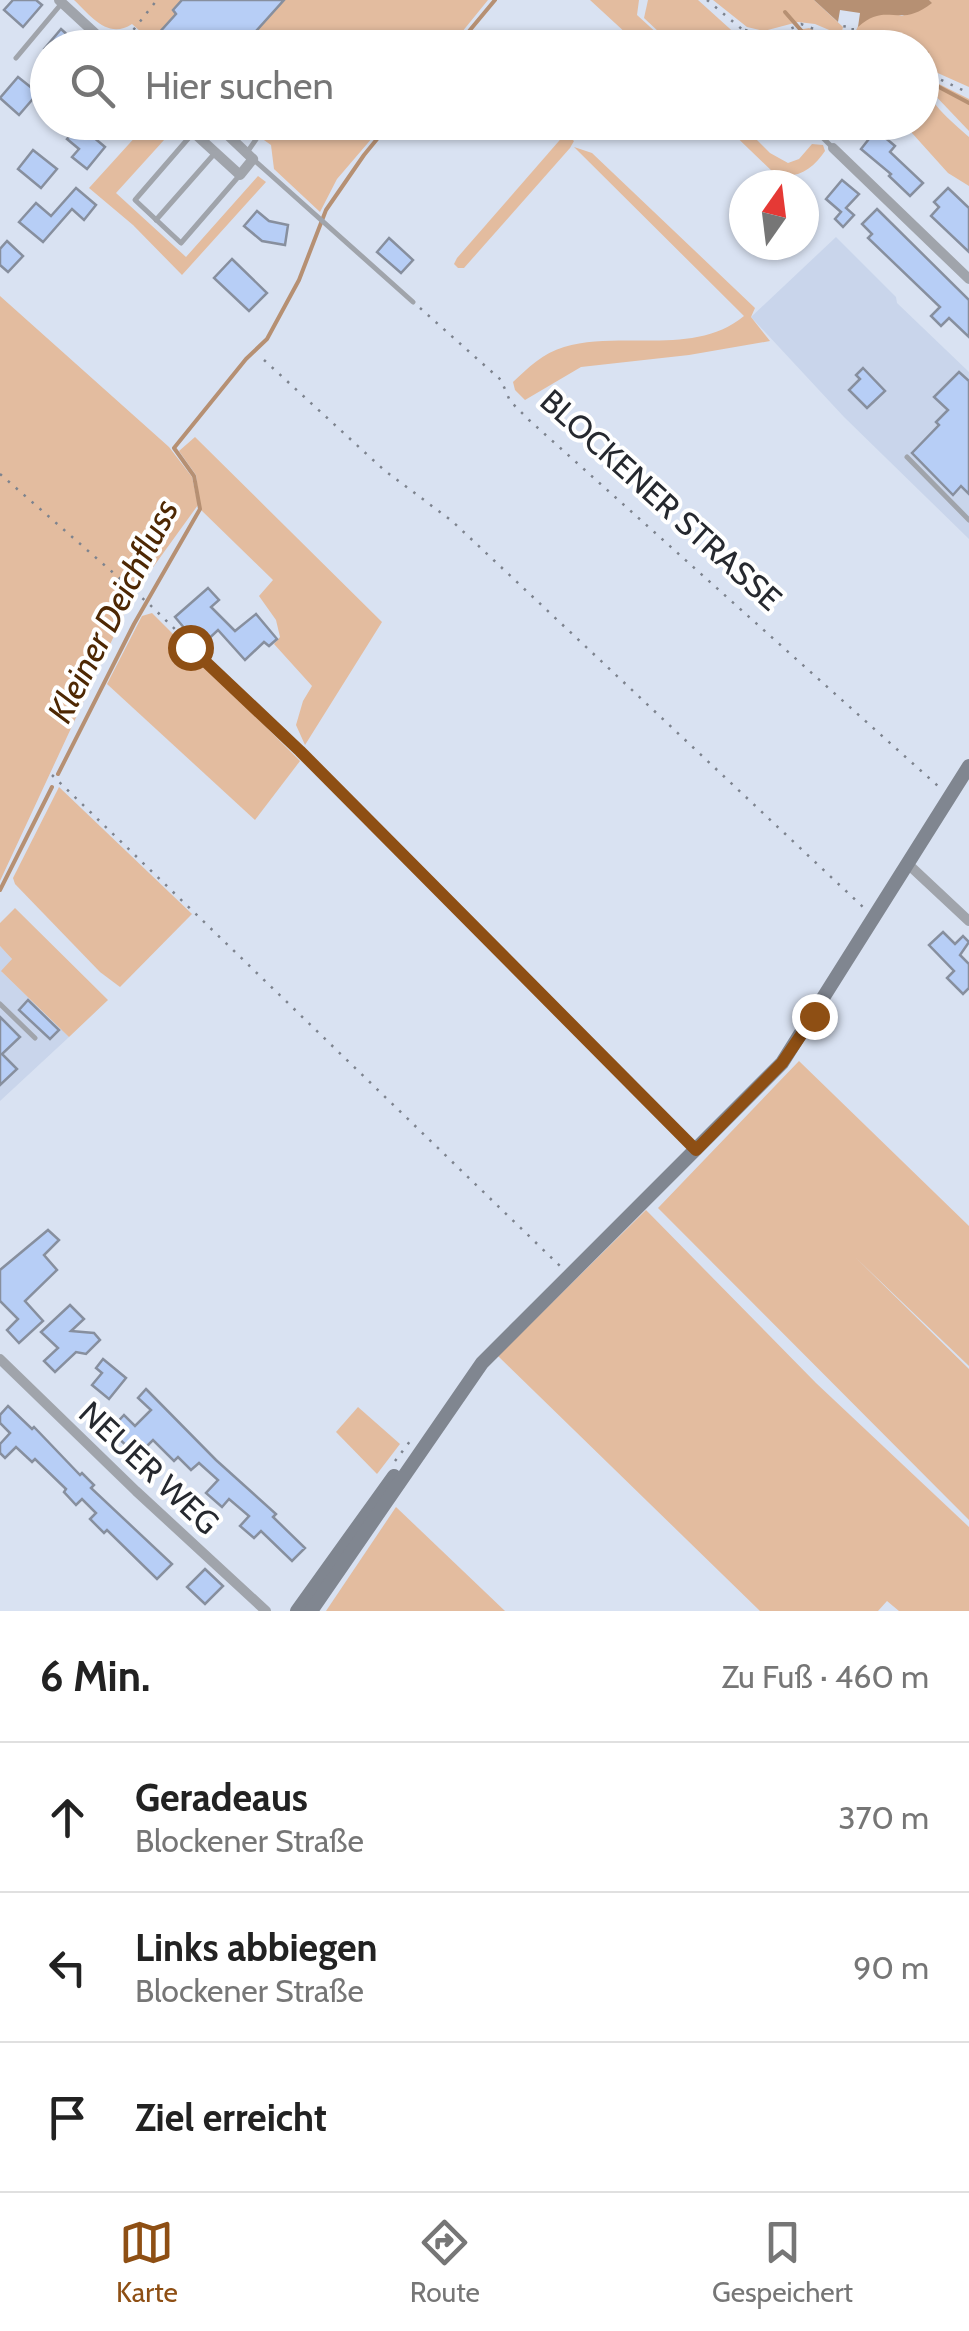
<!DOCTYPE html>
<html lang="de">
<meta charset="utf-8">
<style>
:root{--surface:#fff;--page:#f6f6f6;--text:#222;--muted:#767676;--line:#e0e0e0;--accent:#8e4f14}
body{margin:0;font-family:Cabin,sans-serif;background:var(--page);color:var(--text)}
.compass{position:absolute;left:729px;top:170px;width:90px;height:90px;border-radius:50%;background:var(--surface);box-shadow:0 2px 8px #0004;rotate:14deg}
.stop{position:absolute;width:30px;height:30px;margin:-22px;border:8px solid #8e4f14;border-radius:50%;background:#fff}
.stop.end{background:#8e4f14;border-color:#fff;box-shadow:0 2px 10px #0008}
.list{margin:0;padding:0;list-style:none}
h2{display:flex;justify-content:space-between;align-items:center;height:130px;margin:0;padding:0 40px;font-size:42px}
h2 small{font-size:32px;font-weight:400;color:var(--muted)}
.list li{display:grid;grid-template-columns:65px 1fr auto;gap:30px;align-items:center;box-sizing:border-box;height:150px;padding:0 40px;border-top:2px solid var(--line)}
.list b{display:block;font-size:38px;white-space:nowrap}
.list p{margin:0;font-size:32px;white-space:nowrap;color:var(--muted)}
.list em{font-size:32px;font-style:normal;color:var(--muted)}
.icon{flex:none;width:55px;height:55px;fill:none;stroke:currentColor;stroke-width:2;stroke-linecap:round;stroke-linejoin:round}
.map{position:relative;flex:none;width:969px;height:1611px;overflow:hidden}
.search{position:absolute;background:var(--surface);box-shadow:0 2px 8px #0004;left:30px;right:30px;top:30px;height:110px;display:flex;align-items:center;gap:25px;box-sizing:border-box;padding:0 35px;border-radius:55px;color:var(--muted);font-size:38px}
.sheet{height:580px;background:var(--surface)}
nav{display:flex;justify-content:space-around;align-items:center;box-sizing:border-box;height:140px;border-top:2px solid var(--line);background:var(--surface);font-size:28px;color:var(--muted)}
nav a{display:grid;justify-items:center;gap:5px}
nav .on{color:var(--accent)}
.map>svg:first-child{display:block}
</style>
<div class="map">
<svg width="969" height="1611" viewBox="0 0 969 1611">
<rect width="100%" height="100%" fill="#d9e2f2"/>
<g fill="#c9d5eb">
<polygon points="836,237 896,297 897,303 969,372 969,539 844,417 751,317"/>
<polygon points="0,946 12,959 2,972 69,1037 0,1101"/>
</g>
<g fill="#e3bc9f">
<path d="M74 0H488L449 48 158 47 132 24C108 40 91 16 74 0Z"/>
<polygon points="590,0 639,0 637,15 672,47 641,47"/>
<polygon points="648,0 698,0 750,47 675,47 644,18"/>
<polygon points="713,0 814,0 843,27 841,35 815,24 798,22 764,31 747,27"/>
<path d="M929 0H969V87L922 66V48L874 47 854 39C858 12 880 9 902 16L931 3Z"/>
<path d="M809 28 858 47H775C783 35 794 30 809 28Z"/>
<path d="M923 75C924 100 951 121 969 137V186L948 173 903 123 922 122Z"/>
<polygon points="927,78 969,99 969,131 929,89"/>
<polygon points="148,123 168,123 174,129 116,193 186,257 258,176 266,182 182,275 133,225 89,188"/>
<polygon points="240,123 385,123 337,179 320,212 274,169 271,145"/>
<path d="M722 123H750L749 132 770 153 788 163 799 159 812 144 823 145 825 151C813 169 796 181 774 173Z"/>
<polygon points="565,134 574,141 570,148 464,268 458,268 454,264 457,258"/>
<path d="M574 147 592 153 755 308 751 317 770 341 689 355 581 367 525 400 515 390 513 382C528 368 543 353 564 347 622 330 695 357 744 316Z"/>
<polygon points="0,296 169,447 192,477 198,505 133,595 0,881"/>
<polygon points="195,437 382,622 305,745 296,725 303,701 312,686 274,644 280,637 276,620 259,596 273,580 200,509 196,475 179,451"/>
<polygon points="152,613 300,761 255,820 107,684 142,616"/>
<polygon points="59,787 192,914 120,987 100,972 15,884 13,878"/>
<polygon points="15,908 108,1000 69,1037 1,971 12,959 0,946 0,923"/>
<polygon points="799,1061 969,1226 969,1366 855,1257 969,1369 969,1520 658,1208"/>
<polygon points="646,1210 816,1383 969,1527 969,1611 899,1611 887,1601 878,1611 760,1611 498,1356"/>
<polygon points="358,1407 400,1444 377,1474 336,1432"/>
<polygon points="396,1507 505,1611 326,1611"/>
</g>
<path fill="#b69073" d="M814 0H929L932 3C898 30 888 0 858 27L860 13 840 10 838 22Z"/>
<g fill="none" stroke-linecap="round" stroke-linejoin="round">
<g stroke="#b69073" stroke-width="4">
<polyline points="785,12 806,36 839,48"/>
<polyline points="455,48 495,0"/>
<polyline points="922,64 927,53"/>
<polyline points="922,78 969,103"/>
<polyline points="58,774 134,624 200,509 194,476 174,448 246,359 267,339 299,280 326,210 364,155 391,122"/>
<polyline points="0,890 52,787"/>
</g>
</g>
<g fill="#b7cef6" stroke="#878f9e" stroke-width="2.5">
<polygon points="13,0 36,0 42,5 23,27 4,10"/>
<polygon points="182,0 284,0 241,48 173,48 158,34 176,14 173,10"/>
<polygon points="61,29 71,38 82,48 45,48"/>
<polygon points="18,77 38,93 19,115 0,98"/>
<polygon points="79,125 105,147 87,169 72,157 79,149 67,139"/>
<polygon points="876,130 895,146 890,152 923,183 910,196 889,176 891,174 861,149"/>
<polygon points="33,150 57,169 41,188 18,169"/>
<polygon points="842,180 859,194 846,208 854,215 843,227 835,219 841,212 826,199"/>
<polygon points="76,188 96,205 84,220 72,209 43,242 19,222 36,203 51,216"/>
<polygon points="948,188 969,208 969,252 931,216 939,207 934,202"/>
<polygon points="877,209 969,300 969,337 949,318 941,326 931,316 940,307 868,238 872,234 862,224"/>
<polygon points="257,211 269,221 288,225 285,245 262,241 244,226"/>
<polygon points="389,238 413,260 401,273 377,252"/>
<polygon points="7,241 23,256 8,272 0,265 0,249"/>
<polygon points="232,259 267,293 249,311 214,278"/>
<polygon points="863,368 885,391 867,408 849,390 860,379 856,375"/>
<polygon points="959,372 969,381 969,494 961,486 953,495 912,453 939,425 936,422 948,410 934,397"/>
<polygon points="208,588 219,600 211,607 235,631 256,614 277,639 269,646 264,642 245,660 218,630 200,647 175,617"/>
<polygon points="943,932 955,944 963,936 969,942 960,955 969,964 969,988 963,994 947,978 954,971 929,945"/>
<polygon points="28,1000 59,1030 50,1039 19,1010"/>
<polygon points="0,1017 20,1037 2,1054 17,1069 0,1085"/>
<polygon points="48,1230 59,1240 44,1255 57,1270 25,1301 43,1321 19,1343 7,1330 18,1319 0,1301 0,1270"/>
<polygon points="70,1305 84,1319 71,1331 94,1333 100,1340 86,1354 76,1352 55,1372 44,1361 58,1348 41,1332"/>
<polygon points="103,1359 126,1378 109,1399 92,1385 102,1373 96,1368"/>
<polygon points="146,1389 216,1460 276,1514 273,1517 305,1548 292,1561 261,1531 254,1538 240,1526 249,1516 229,1499 222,1507 206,1493 218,1480 199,1463 191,1470 178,1457 174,1461 153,1440 137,1456 110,1430 124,1415 135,1426 151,1410 138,1398"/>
<polygon points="8,1406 32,1429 34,1427 80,1475 82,1473 94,1485 91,1488 172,1564 157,1579 107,1530 104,1533 90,1519 96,1513 82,1499 76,1505 64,1492 66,1489 35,1459 32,1462 16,1447 5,1458 0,1453 0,1444 10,1433 0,1423 0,1415"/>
<polygon points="205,1569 223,1586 205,1604 187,1587"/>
</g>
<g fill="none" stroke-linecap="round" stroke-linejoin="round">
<g stroke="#7d838e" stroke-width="2.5" stroke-dasharray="2.5 8" stroke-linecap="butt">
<polyline points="707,0 743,30 757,48"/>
<polyline points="745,30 775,36"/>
<polyline points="127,38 157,0"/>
<polyline points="843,38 845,23"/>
<polyline points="852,41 853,24"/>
<polyline points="769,48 775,36 801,24 864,48"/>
<polyline points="922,71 969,93"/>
<polyline points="420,308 501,380 510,401 529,420 938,786"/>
<polyline points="264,360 384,470 452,521 863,907"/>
<polyline points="0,474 149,604 301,751 684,1138"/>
<polyline points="52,775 560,1266"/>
<polyline points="395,1461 414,1436"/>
</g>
<g stroke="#a0a4ab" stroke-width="5">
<polyline points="16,58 62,3"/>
<polyline points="807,122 831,146"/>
<polyline points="193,133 135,200 181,243 239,176"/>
<polyline points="248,151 268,122"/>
<polyline points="253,159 413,302"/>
<polyline points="156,220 215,153"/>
<polyline points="907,457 969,520"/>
<polyline points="0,1004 35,1038"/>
</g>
<g stroke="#a0a4ab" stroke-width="10">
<polyline points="59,0 111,48"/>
<polyline points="109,43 130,48"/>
<polyline points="182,122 240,175 253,159 214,122"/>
<polyline points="833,148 969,279"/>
<polyline points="909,865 969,921"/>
<polyline points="0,1359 136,1491 266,1611"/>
</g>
<g stroke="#808690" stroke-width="14">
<polyline points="297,1611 394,1476"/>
<polyline points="311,1611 482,1363 782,1063 969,766"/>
</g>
</g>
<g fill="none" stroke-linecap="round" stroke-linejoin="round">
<polyline stroke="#8e4f14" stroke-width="12" points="190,647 300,751 696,1150 782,1063 814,1016"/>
</g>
<g text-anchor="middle" stroke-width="8" stroke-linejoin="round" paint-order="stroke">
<g font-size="32" fill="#26292f" stroke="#fff">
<text transform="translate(661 500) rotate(42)" y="11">BLOCKENER STRASSE</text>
<text transform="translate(149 1468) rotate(43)" y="11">NEUER WEG</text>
</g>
<g font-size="35" font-style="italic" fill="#4e2803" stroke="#fff">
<text transform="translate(113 611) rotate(-63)" y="12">Kleiner Deichfluss</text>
</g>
</g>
</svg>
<svg class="compass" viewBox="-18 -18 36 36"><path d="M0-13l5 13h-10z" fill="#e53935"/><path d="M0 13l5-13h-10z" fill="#767676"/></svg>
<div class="stop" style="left:190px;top:647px"></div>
<div class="stop end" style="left:814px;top:1016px"></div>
<div class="search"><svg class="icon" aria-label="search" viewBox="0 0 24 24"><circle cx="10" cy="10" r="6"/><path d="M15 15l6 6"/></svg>Hier suchen</div>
</div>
<section class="sheet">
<h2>6 Min.<small>Zu Fuß · 460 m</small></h2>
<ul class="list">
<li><svg class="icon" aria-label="ahead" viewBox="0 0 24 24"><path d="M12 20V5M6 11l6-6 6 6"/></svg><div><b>Geradeaus</b><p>Blockener Straße</p></div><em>370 m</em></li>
<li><svg class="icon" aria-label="left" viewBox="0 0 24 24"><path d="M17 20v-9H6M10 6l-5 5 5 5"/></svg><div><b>Links abbiegen</b><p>Blockener Straße</p></div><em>90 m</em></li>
<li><svg class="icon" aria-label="arrive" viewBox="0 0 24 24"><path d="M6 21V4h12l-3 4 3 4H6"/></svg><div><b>Ziel erreicht</b></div></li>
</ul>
</section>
<nav>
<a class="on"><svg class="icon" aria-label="map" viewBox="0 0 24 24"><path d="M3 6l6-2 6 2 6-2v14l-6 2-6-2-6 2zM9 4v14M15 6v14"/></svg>Karte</a>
<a><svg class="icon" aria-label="directions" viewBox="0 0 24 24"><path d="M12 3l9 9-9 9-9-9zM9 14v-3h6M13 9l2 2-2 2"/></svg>Route</a>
<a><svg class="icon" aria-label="saved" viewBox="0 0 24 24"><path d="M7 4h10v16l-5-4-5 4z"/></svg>Gespeichert</a>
</nav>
